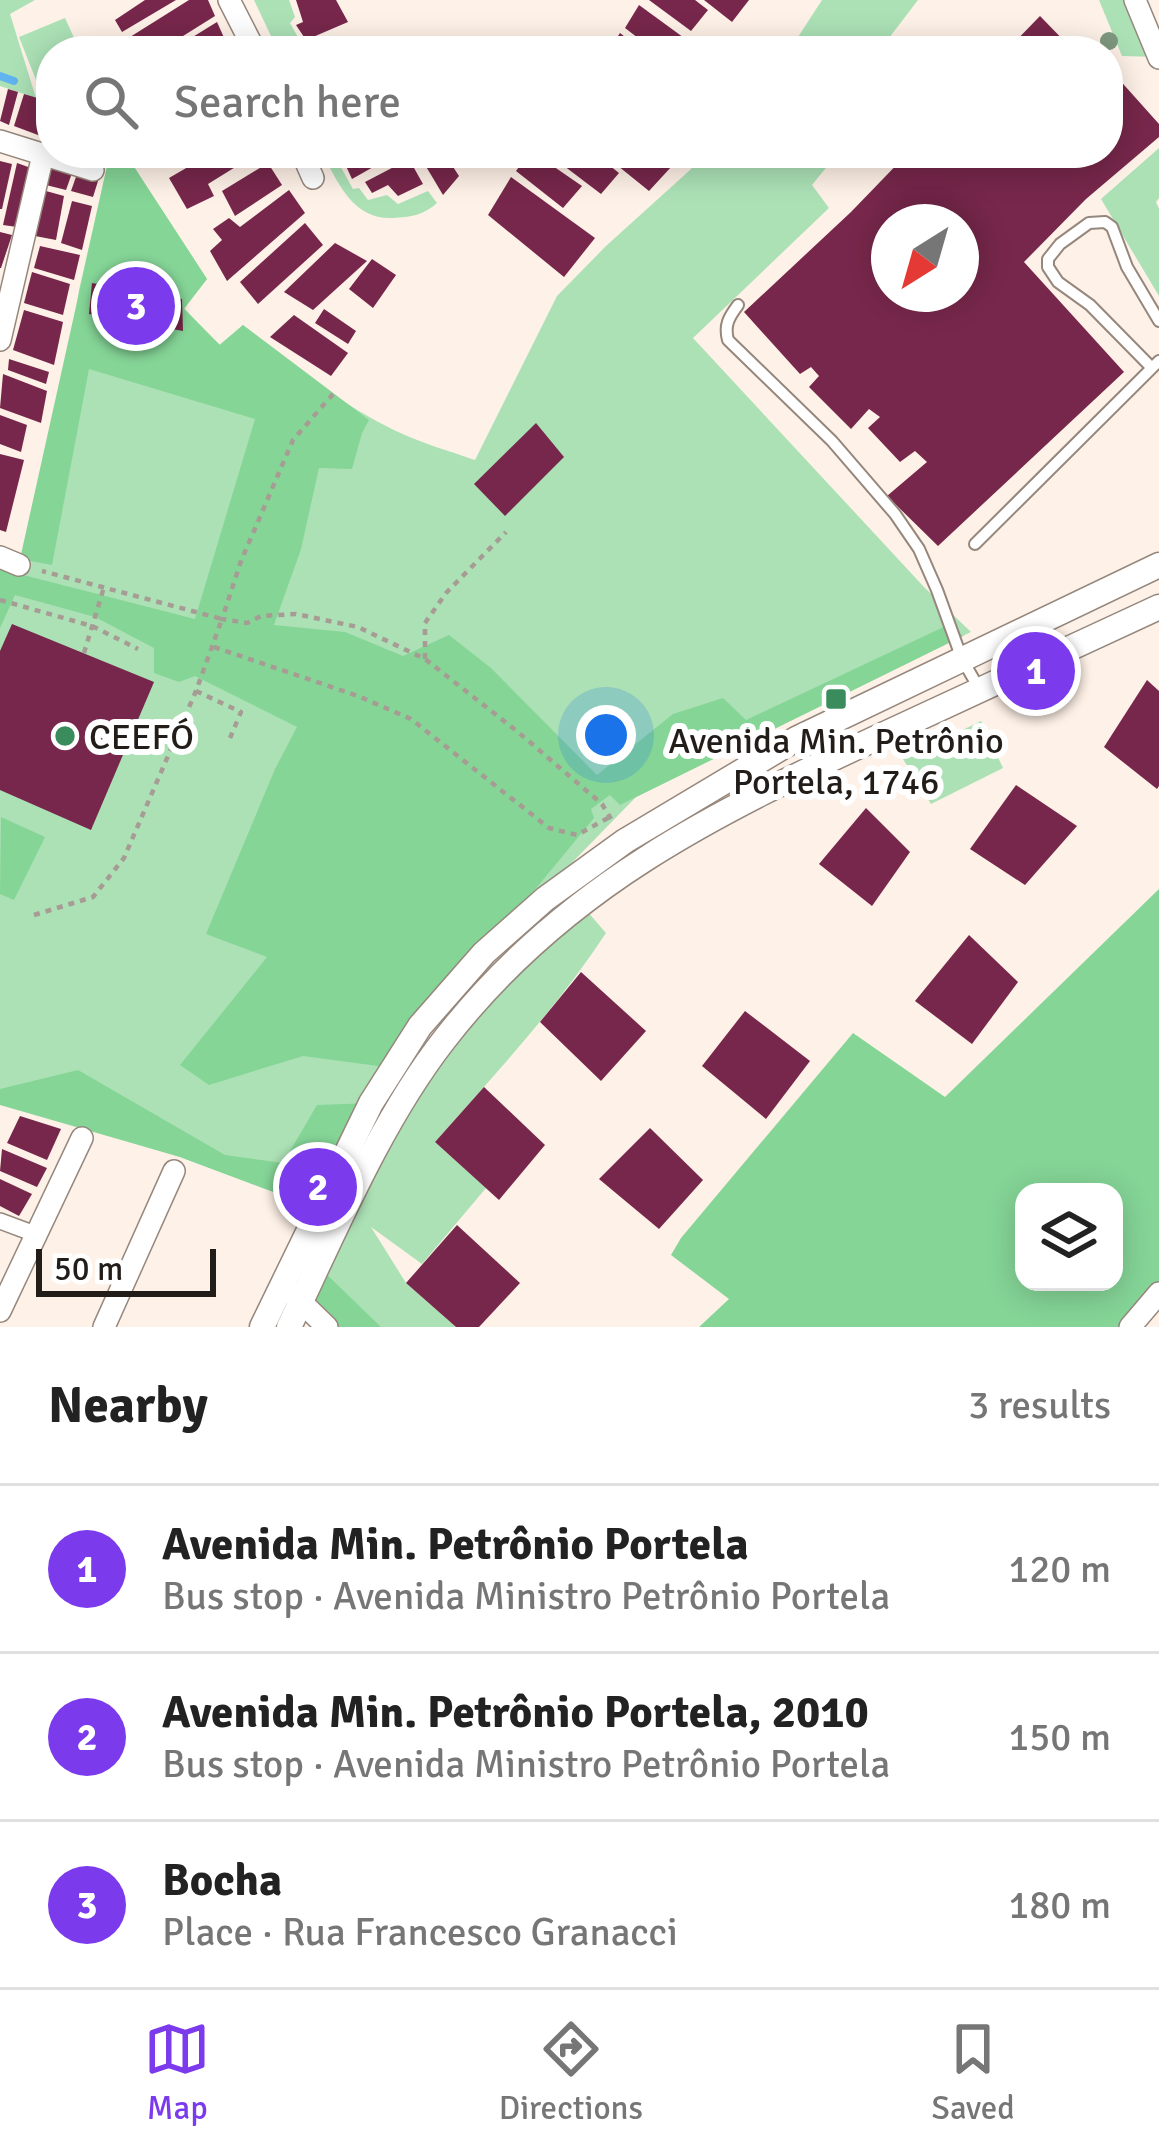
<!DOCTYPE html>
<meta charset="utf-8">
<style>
:root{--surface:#fff;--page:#f6f6f6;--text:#222;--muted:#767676;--line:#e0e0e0;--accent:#7c3aed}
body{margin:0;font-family:Signika,sans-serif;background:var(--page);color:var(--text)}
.controls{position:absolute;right:36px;bottom:36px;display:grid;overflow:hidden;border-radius:24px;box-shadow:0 6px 30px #0003}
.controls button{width:108px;height:108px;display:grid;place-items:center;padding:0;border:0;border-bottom:3px solid var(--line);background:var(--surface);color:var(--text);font:60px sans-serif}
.compass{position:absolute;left:871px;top:204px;width:108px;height:108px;border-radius:50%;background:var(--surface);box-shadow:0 6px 30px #0003;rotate:217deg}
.scale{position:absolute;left:36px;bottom:30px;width:180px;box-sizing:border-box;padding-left:12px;border:6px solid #231d19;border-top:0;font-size:33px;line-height:42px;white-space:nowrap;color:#231d19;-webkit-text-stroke:9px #fff;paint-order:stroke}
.you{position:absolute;left:606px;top:735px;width:42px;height:42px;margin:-30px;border:9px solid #fff;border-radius:50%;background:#1a73e8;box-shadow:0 0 0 18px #1a73e833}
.badge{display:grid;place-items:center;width:78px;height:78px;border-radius:50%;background:var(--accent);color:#fff;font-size:39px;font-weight:700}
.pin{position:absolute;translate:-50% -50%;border:6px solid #fff;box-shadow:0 3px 12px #0006}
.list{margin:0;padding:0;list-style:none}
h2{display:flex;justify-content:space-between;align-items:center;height:156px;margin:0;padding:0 48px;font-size:51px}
h2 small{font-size:39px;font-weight:400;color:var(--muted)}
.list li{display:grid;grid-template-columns:78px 1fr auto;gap:36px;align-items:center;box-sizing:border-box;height:168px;padding:0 48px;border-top:3px solid var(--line)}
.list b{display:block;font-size:45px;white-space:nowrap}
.list p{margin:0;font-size:39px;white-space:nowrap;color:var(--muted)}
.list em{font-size:39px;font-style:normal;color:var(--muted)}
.icon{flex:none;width:66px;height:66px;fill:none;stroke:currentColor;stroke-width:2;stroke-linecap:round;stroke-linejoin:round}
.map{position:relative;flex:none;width:1159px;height:1327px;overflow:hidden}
.search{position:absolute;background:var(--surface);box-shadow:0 6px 30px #0003;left:36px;right:36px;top:36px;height:132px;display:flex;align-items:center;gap:30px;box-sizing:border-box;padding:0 42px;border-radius:48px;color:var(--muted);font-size:45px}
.sheet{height:660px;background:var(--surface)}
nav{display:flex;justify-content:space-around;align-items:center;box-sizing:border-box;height:168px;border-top:3px solid var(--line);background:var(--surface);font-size:33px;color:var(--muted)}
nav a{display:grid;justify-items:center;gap:6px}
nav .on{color:var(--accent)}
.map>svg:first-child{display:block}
</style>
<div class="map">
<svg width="1159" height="1327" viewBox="0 0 1159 1327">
<rect width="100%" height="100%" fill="#fef1e7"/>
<g fill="#ace1b6">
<polygon points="0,0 35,0 10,14 36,98 0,86"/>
<polygon points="254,0 289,0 295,17 290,23 304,48 299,51 278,51"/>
<polygon points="822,0 918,0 879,51 789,51"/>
<polygon points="1099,0 1136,0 1158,57 1122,56"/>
<polygon points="65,18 80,51 51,51 51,93 42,95 19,37"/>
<polygon points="1159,148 1159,198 1156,202 1159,209 1159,296 1101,199"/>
<path d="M110 153H125L207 279 184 308 219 345 243 325C290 365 340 404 396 431 421 443 449 451 475 460L557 296 606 246 690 170 704 153H838L812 185 829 208 693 338 924 587 971 632 636 797 484 953 376 1108 319 1209 180 1157 0 1102V569L26 575 44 515 79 290Z"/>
<path d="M333 153 353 189 359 188 368 200 387 195 398 204 428 191 437 203C424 215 411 217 393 218 356 220 340 188 325 158Z"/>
<polygon points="981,721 1003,768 931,804 903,759"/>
<path d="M580 903 606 933C557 1008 495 1074 435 1142L486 1188 422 1264 371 1227 406 1283 456 1327H327L301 1302 439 1037Z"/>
</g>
<g fill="#85d597" fill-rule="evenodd">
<polygon points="110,153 125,153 207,279 184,309 220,345 243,325 369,420 362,433 352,469 319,468 301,549 274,625 345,632 403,656 449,635 491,668 597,775 673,714 723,698 746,720 950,624 963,636 620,805 610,795 591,809 594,818 447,996 393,1068 303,1056 209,1085 180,1065 267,957 206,934 275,769 297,727 195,676 179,682 154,673 154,648 95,617 15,595 0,628 0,569 195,619 255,419 89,369 52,565 20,559"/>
<polygon points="1,817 45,837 14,900 0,894"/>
<path d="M1159 889V1293L1130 1327H699L729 1299 671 1255 681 1238 853 1033 945 1097ZM1024 1192H1114V1282H1024Z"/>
<polygon points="78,1070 225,1155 283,1163 317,1105 371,1103 319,1209 180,1157 0,1105 0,1089"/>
<polygon points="318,1266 381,1327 327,1327 301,1302"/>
</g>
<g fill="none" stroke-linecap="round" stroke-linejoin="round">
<polyline stroke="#61b4ef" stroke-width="8" points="0,76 14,81"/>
</g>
<g fill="#77274b" fill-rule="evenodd">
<polygon points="145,0 176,0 122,32 115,20"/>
<polygon points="189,0 208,0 215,16 159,51 140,51 130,37"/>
<polygon points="296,0 336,0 348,22 306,40 296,25 303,22"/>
<polygon points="649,0 695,0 708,10 691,31"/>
<polygon points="704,0 749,0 732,22"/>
<polygon points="639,5 702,51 655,51 625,28"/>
<polygon points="1040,16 1074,51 1006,51"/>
<polygon points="217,22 230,51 170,51"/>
<polygon points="620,33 643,51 608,51"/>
<path d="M1116 76 1159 124V137L1086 199 1024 262 1124 372 938 546 887 496 927 462 915 451 900 462 868 428 880 417 869 409 851 429 809 387 819 376 811 367 800 374 744 312 851 212 908 153H1108V84ZM889 222H961V294H889Z"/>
<polygon points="8,89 18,92 9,125 0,121"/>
<polygon points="24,94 51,102 51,123 46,138 14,126"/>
<polygon points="212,153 258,153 208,184 214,196 187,209 169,178"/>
<polygon points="340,153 398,153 352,179"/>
<polygon points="418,153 444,153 459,176 443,195"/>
<polygon points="529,153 534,153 582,186 563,208 516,171"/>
<polygon points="547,153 594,153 619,173 601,194"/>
<polygon points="602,153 655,153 672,166 649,191"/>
<polygon points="409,159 423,184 398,196 388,185 372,193 365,182"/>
<polygon points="0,161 12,164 2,209 0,209"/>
<polygon points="17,163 31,168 17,227 3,225"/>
<polygon points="268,163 282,185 235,216 222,191"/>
<polygon points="51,166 72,173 66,190 46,185"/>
<polygon points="77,174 98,181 93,197 71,191"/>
<polygon points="511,177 595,238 564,277 488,215"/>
<polygon points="289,190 305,213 227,281 210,251 222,240 213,229 229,218 240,227"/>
<polygon points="46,191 64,196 56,240 35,236"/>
<polygon points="72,201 92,206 82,250 61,243"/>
<polygon points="305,223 323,245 258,304 240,282"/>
<polygon points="0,232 12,235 1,268 0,268"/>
<polygon points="335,243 367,261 313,310 284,292"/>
<polygon points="40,246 80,255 74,280 34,268"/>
<polygon points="372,259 396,275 373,308 349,289"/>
<polygon points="32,272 70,284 63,315 24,303"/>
<polygon points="92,283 182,299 183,331 89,314"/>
<polygon points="324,309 356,331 348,344 315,323"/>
<polygon points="24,310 63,322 54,365 13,350"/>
<polygon points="294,315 348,353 331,376 270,337"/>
<polygon points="9,359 49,372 46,384 8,370"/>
<polygon points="3,374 47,391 41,423 0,408"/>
<polygon points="0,415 27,425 21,452 0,444"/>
<polygon points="536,423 564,457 505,516 474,484"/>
<polygon points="0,454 24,460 6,532 0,530"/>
<polygon points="12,624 154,682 91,830 0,790 0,651"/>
<polygon points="1147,680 1159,691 1159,786 1157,789 1104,747"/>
<polygon points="1016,785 1077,826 1025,885 970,849"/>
<polygon points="866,808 910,852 872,906 819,864"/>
<polygon points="969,935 1018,982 972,1044 915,1001"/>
<polygon points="581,972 646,1031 601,1081 540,1022"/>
<polygon points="745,1011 810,1061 766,1119 702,1066"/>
<polygon points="484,1087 545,1145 499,1200 435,1142"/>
<polygon points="20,1116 61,1129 47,1160 7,1143"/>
<polygon points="650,1128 703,1180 659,1229 599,1179"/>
<polygon points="2,1149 47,1168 37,1187 0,1171"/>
<polygon points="0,1179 32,1194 19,1216 0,1206"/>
<polygon points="457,1225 520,1283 479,1327 456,1327 406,1283"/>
</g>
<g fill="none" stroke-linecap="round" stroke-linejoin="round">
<defs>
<g id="service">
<path d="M738 305C729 317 724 325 728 340L832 441 895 514 919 549 937 590 962 659 980 690"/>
<polyline points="1151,367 1090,305 1058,282 1048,267 1048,259 1060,244 1089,223 1105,222 1112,227 1127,267 1159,321"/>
<polyline points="975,544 1159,361"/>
</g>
<polyline id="pedestrian" points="0,1221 35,1234"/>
<g id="minor">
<polyline points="229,0 255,51"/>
<polyline points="1135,0 1159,58"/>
<polyline points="0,141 93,170"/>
<polyline points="302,153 313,178"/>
<polyline points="0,340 43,155"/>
<polyline points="0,557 19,565"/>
<polyline points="291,1292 327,1327"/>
<polyline points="0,1311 82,1138"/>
<polyline points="104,1327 174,1171"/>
<polyline points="1130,1327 1159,1293"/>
</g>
<g id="tertiary">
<polyline points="262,1327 371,1103 420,1026 484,953 545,899 625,841 796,739 1159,565"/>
<path d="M289 1327C334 1233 380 1122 444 1040 563 886 715 813 887 733 978 691 1068 649 1159 607"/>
</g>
</defs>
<use href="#service" stroke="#96877c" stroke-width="14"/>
<use href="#pedestrian" stroke="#96877c" stroke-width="18"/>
<use href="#minor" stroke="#96877c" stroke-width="24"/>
<use href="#tertiary" stroke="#96877c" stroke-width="27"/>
<g stroke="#a69c94" stroke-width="4.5" stroke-dasharray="6 6" stroke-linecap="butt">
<polyline points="333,394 293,440 241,561 222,619 247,623 261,616 296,614 358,627 425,659 518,732 602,804 611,819"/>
<polyline points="0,600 92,626 138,649"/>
<polyline points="214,647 358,696 411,719 549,828 577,835 608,818"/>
<polyline points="84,653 104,587"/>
<polyline points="425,659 425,623 446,593 506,532"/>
<polyline points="196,691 241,712 230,738"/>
<polyline points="34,915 93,897 124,858 196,691 222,619 42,571"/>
</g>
<use href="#service" stroke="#fff" stroke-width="10"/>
<use href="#pedestrian" stroke="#fff" stroke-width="15"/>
<use href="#minor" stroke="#fff" stroke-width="21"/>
<use href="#tertiary" stroke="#fff" stroke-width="24"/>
</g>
<circle fill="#7e987e" cx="1109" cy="41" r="9"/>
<g fill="#3b8c5d" stroke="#fff" stroke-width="4.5">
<rect x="824" y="687" width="24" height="24" rx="6"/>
<circle cx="65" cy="736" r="12"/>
</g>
<g text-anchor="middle" stroke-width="12" stroke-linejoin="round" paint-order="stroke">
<g font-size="36" fill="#231d19" stroke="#fff" text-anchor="start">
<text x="89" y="749">CEEFÓ</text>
<text x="836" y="753" text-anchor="middle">Avenida Min. Petrônio<tspan x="836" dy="41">Portela, 1746</tspan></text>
</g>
</g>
</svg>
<div class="controls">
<button><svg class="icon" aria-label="layers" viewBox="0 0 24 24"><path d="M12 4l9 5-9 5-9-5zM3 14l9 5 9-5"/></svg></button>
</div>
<svg class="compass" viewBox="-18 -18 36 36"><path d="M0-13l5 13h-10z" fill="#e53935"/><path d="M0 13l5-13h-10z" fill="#767676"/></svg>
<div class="scale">50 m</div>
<div class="you"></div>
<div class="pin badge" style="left:1036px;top:671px">1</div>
<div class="pin badge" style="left:318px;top:1187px">2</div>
<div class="pin badge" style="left:136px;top:306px">3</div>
<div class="search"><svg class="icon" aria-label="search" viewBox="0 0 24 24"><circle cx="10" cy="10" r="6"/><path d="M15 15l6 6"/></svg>Search here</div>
</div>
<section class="sheet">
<h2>Nearby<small>3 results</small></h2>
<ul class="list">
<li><span class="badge">1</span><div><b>Avenida Min. Petrônio Portela</b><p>Bus stop · Avenida Ministro Petrônio Portela</p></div><em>120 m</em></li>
<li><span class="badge">2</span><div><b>Avenida Min. Petrônio Portela, 2010</b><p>Bus stop · Avenida Ministro Petrônio Portela</p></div><em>150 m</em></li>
<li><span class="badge">3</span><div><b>Bocha</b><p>Place · Rua Francesco Granacci</p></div><em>180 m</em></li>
</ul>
</section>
<nav>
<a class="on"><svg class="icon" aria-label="map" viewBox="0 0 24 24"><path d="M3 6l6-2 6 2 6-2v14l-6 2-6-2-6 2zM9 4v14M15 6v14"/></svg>Map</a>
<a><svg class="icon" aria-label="directions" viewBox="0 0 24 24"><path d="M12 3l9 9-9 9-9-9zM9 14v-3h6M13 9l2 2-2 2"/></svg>Directions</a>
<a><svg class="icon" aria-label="saved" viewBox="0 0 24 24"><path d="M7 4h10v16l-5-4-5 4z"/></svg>Saved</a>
</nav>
